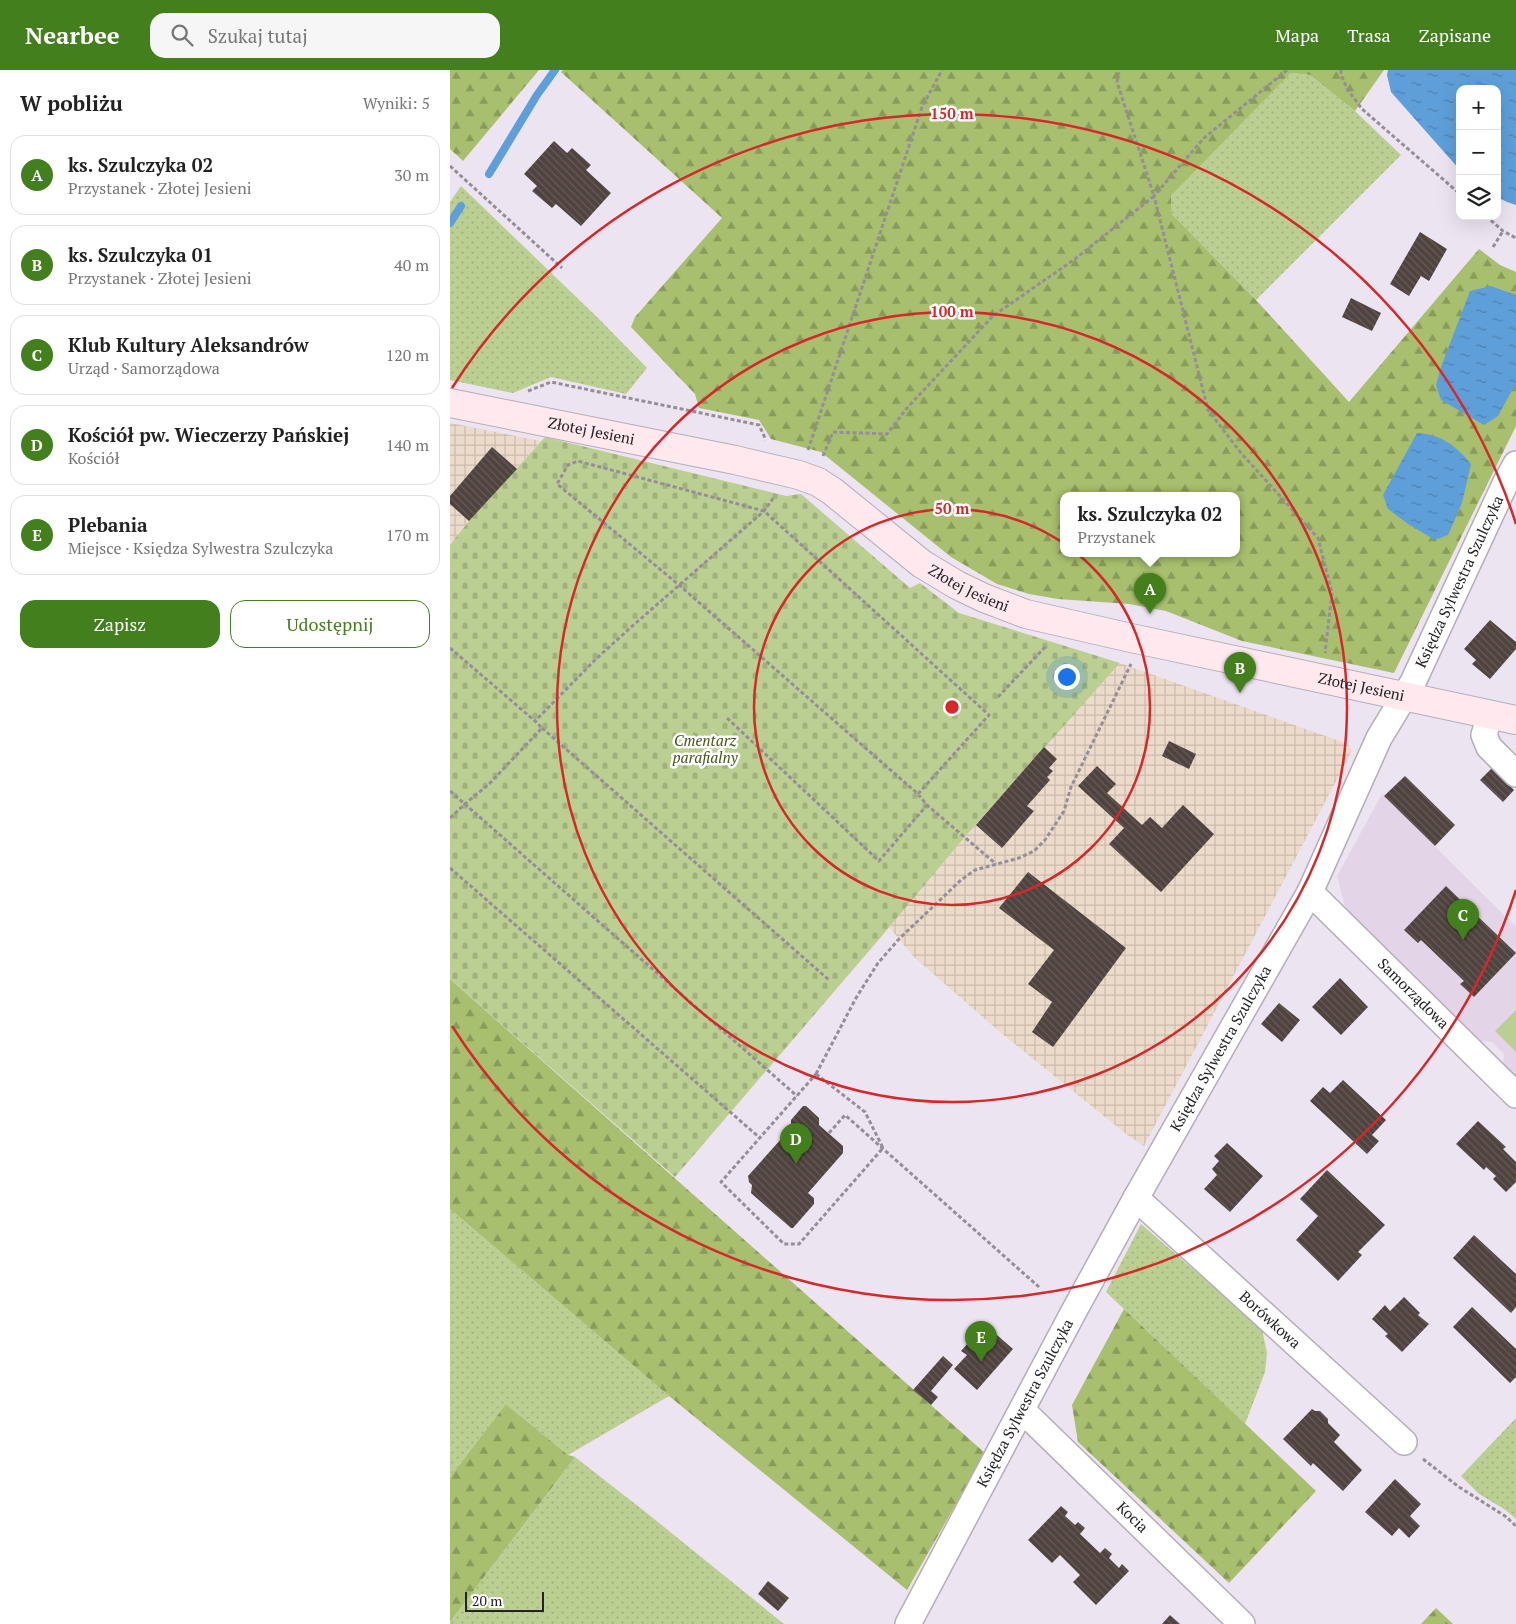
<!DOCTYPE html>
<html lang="pl">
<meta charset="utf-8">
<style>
:root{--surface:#fff;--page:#f6f6f6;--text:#222;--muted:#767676;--line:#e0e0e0;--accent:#437f1c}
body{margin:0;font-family:"PT Serif",serif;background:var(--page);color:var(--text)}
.controls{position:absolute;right:15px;top:15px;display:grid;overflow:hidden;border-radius:10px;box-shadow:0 5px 20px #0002}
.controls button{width:45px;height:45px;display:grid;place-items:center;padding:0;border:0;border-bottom:1px solid var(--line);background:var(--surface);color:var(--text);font:25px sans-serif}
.scale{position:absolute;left:15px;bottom:12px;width:79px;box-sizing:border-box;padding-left:5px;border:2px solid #252226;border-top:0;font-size:14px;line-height:18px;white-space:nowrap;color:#252226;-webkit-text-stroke:4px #fff;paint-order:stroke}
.you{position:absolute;left:616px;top:606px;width:18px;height:18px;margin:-12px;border:4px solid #fff;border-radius:50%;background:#1a73e8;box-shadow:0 0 0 8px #1a73e833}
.badge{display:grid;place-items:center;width:32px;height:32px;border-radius:50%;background:var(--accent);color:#fff;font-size:16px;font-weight:700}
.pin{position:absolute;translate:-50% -41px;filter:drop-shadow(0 1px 2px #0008)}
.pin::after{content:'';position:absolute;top:26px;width:18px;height:15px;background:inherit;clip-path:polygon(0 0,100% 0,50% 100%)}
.popup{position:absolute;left:610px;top:422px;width:180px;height:65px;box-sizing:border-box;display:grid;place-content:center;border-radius:10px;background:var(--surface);filter:drop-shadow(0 1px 4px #0005);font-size:16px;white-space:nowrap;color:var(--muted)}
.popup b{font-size:19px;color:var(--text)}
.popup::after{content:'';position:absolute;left:50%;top:100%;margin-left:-10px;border:10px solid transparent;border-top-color:var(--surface)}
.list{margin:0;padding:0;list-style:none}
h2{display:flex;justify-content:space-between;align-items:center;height:65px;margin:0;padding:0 20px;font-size:21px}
h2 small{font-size:16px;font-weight:400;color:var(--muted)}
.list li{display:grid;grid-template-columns:32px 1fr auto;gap:15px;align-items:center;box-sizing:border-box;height:80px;margin:0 10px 10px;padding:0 10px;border:1px solid var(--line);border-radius:15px}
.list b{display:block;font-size:19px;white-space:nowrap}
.list p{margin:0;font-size:16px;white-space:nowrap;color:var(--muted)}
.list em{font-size:16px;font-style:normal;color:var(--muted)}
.actions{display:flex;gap:10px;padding:15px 20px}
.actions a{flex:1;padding:11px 0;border:1px solid var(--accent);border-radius:15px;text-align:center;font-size:18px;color:var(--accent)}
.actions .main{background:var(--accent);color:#fff}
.icon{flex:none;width:28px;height:28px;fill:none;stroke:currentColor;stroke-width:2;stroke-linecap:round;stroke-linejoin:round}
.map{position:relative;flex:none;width:1066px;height:1554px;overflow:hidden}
header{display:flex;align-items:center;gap:30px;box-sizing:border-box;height:70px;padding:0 25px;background:var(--accent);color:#fff}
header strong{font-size:24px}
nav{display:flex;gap:28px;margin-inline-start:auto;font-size:18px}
.search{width:350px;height:45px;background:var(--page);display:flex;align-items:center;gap:12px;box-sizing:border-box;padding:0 18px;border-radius:15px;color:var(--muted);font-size:19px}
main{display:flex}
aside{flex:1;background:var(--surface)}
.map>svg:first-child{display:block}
</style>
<header>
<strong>Nearbee</strong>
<div class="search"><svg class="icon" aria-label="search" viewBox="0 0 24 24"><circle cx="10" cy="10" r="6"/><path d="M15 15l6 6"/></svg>Szukaj tutaj</div>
<nav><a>Mapa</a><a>Trasa</a><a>Zapisane</a></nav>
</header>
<main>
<aside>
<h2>W pobliżu<small>Wyniki: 5</small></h2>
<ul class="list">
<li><span class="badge">A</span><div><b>ks. Szulczyka 02</b><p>Przystanek · Złotej Jesieni</p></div><em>30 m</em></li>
<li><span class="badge">B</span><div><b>ks. Szulczyka 01</b><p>Przystanek · Złotej Jesieni</p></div><em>40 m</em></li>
<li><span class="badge">C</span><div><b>Klub Kultury Aleksandrów</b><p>Urząd · Samorządowa</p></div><em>120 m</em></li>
<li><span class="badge">D</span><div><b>Kościół pw. Wieczerzy Pańskiej</b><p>Kościół</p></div><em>140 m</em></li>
<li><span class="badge">E</span><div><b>Plebania</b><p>Miejsce · Księdza Sylwestra Szulczyka</p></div><em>170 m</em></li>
</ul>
<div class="actions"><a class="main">Zapisz</a><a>Udostępnij</a></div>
</aside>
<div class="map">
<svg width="1066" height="1554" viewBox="0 0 1066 1554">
<defs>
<pattern id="industrial-grid" width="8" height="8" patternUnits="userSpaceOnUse" patternTransform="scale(1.25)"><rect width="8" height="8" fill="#ecdbca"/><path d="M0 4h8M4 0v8" fill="none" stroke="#cabcad"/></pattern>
<pattern id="grass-dots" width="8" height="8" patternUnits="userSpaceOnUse" patternTransform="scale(1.25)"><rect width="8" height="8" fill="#bccf92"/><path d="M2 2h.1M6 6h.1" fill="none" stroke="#a1b17e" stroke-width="1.8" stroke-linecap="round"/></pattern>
<pattern id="forest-firs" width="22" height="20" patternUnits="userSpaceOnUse" patternTransform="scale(1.25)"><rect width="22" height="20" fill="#a7bf6e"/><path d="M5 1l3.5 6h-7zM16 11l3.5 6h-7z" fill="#889b5a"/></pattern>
<pattern id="cemetery-stones" width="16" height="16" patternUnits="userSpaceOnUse" patternTransform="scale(1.25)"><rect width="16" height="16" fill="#bccf92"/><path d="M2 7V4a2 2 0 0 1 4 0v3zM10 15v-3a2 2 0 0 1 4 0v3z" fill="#a1b17e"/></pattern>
<pattern id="water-ripples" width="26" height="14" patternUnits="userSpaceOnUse" patternTransform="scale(1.25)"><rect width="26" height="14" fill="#5e9fda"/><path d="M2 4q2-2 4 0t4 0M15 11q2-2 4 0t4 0" fill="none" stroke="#4d81b1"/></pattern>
<pattern id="building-back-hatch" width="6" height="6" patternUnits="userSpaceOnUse" patternTransform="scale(1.25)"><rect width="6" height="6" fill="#4f423f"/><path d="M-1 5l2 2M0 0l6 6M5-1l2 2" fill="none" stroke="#655b58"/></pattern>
</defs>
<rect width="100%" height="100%" fill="#ede4f1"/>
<polygon fill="#e3d5e7" points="932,724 1066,857 1066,1009 1053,996 1054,984 1042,972 1030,971 895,837 887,806"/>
<g fill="url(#industrial-grid)">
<polygon points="0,353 91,371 19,451 2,473 0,471"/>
<polygon points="670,593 898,674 902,681 694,1076 676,1064 550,962 464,887 439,857 514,768"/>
</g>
<g fill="url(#grass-dots)">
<polygon points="841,3 860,5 905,41 951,85 806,230 722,144 721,126"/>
<polygon points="11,116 149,249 197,298 176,324 101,307 63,323 0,310 0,132"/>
<polygon points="0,1139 219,1326 118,1385 56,1334 0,1407"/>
<polygon points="691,1154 812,1259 817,1283 815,1302 795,1354 656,1222"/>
<polygon points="1066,1348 1066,1449 1054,1439 1029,1424 1011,1406"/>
<polygon points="125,1387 198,1444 334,1554 0,1554 0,1552"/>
</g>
<g fill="url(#forest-firs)" fill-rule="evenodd">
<polygon points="0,0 89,0 13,91 0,79"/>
<path d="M113 0H934L905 41 860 5 841 3 721 126 722 144 806 230 899 332 1029 179 1050 195 1066 202V356L944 603 792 571 716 541 679 534 608 529 579 524 547 514 501 487 371 382 321 369 309 350 249 338 245 324 181 257 185 247 272 148 111 2ZM614 425H786V483H614Z"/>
<polygon points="0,909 535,1383 457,1520 219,1326 0,1139"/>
<polygon points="674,1239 866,1421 779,1513 628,1372 622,1335"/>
<polygon points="56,1334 118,1385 125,1387 0,1552 0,1407"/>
<polygon points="986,1538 1003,1554 971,1554"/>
</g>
<polygon fill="url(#cemetery-stones)" points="95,367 336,426 351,424 460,518 470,513 509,543 670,593 514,768 431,867 225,1107 0,909 0,475 19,451"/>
<polygon fill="#bccf92" points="1066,940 1066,982 1045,961"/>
<g fill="url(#water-ripples)">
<polygon points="938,0 1066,0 1066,135 1057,132 1047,127 1047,19 1010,19 1010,100 941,22 937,5"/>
<polygon points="1041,216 1066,225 1066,313 1048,346 1034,355 991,330 986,315 991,297 1020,221"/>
<path d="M967 363C991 364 1006 376 1021 394L1012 433 998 465 985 470 958 454 938 439 933 425Z"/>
</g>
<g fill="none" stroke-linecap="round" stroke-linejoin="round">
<g stroke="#5e9fda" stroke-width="8">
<polyline points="39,104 87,25 105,0"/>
<polyline points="0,153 11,136"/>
</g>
</g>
<g fill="url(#building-back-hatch)">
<polygon points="104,71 117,83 122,78 141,95 136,100 161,123 131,156 106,134 102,138 82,121 87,116 74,104"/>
<polygon points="970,162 997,179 979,211 971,206 959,226 940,214"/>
<polygon points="901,228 931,243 922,261 892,247"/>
<polygon points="42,377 67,399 19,451 0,434 0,426"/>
<polygon points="1040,550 1066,572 1066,579 1040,609 1022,594 1026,590 1014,579"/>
<polygon points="719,671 746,684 739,699 712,686"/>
<polygon points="594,677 607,689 599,698 603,701 597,707 600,710 577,736 584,741 552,778 526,755"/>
<polygon points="647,696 666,714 657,723 692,755 700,747 712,758 733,735 764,764 711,822 659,774 674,758 628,716"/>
<polygon points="1042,698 1064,720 1053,732 1030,710"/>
<polygon points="955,706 1005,755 985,776 934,726"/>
<polygon points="578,802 676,878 603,977 582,962 602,932 578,914 604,880 549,838"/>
<polygon points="996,816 1066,883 1024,927 1010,914 1014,911 971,870 968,873 954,860"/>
<polygon points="890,908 918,937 891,965 862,937"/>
<polygon points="829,933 850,950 832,972 811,954"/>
<polygon points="893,1010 936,1050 922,1065 929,1071 917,1084 860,1031 873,1017 880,1023"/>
<polygon points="353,1036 356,1036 369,1048 369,1055 393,1076 393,1083 358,1123 364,1128 364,1134 343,1158 341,1158 301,1123 302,1115 299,1112 298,1106 341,1058 341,1050"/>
<polygon points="1028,1051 1056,1077 1053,1079 1066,1092 1066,1112 1056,1122 1043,1109 1046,1106 1036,1097 1034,1100 1006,1074"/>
<polygon points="777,1073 813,1106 780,1142 754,1119 767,1105 762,1099 769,1091 764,1086"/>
<polygon points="877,1100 935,1155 908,1182 912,1185 888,1211 846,1170 868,1146 850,1129"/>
<polygon points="1024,1165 1066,1204 1066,1237 1061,1243 1003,1188"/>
<polygon points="954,1227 970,1243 968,1245 979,1254 952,1282 935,1266 938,1264 922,1249 935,1235 940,1241"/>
<polygon points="1022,1237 1066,1279 1066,1307 1060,1313 1003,1257"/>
<polygon points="540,1259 563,1279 527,1320 504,1299 517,1285 511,1281 519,1272 524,1277"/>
<polygon points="493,1286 503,1295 481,1321 488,1327 481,1335 463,1320"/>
<polygon points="862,1339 865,1341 870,1341 878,1349 878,1353 890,1365 884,1372 912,1400 893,1421 863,1393 861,1396 833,1369"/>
<polygon points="945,1409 971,1434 960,1446 970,1456 959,1468 949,1458 942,1466 915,1442"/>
<polygon points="611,1436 618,1442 615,1446 625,1455 628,1452 635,1458 630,1464 650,1483 655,1478 662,1484 659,1488 669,1498 672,1494 679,1501 646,1535 623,1512 630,1505 610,1485 602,1493 578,1470"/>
<polygon points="318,1511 339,1528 328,1541 308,1524"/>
<polygon points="720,1545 730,1554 712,1554"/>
</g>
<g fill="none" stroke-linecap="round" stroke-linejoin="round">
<defs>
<g id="street">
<polyline points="1040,644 1034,665 1039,677 1066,704"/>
<path id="s1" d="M860 822 1066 1025"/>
<path id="s2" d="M686 1128 954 1372"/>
<path id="s3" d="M572 1340 792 1554"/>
<path id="s4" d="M458 1554 623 1243 686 1128 860 822 929 668 963 612 1056 412 1066 394"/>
</g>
<g id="secondary">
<path id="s5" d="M0 333 285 390 349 405 368 412 382 421 472 494 507 515 534 528 576 544 681 568 1066 650"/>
</g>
</defs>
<use href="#street" stroke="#b6adb9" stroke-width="28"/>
<use href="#secondary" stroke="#b6adb9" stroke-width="30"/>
<g stroke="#958e98" stroke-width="3" stroke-dasharray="4 2.5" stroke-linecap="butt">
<polyline points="837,0 754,68 704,126 758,340 791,383 868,468 882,523 875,583"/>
<polyline points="891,0 891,5 898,20 912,39 1010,124"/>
<polyline points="0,96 112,198"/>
<polyline points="1036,146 1053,161 1066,168"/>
<polyline points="1043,177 1053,161"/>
<polyline points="78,321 101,312 309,355 316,370"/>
<polyline points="358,380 472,37 492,0"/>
<polyline points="373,386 383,362 437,364 457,338 543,246 625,189 704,126 667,12 669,0"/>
<polyline points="0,578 85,651"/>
<polyline points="548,627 596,576"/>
<polyline points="277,648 429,791 477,735"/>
<polyline points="92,658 379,910"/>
<polyline points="0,721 347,1026"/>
<polyline points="468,724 539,645 314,441 128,391 118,395 107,414 229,515 468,724 477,735 546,794"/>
<polyline points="0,748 15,734 40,713 92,658 85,651 146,589 179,559 314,441 324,427"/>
<polyline points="0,798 310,1068"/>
<polyline points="366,1004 406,928 428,893 449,869 511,810 525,800 569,788 584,781 595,770 614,741 621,717 681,594"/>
<polygon points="366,1004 415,1042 433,1078 349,1174 334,1174 271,1112"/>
<polyline points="379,1063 395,1045 589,1217"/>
<polyline points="973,1389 1009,1417 1055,1446 1066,1456"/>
</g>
<use href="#street" stroke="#fff" stroke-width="25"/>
<use href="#secondary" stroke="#ffe9ef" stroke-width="28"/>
</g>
<g fill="none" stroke="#d62828" stroke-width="2.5">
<circle cx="502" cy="637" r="198"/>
<circle cx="502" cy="637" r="395"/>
<path d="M1066 820A593 593 0 0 1 2 956M2 318A593 593 0 0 1 1066 454"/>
</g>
<g text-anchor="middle" stroke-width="5" stroke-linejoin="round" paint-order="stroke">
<g font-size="15" fill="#252226" stroke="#fff">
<text dy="5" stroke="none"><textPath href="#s5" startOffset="144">Złotej Jesieni</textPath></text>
<text dy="5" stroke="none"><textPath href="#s4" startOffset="1180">Księdza Sylwestra Szulczyka</textPath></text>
<text dy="5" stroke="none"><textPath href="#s5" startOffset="562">Złotej Jesieni</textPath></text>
<text dy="5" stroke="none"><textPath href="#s5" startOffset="968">Złotej Jesieni</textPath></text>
<text dy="5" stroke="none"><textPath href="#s1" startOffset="145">Samorządowa</textPath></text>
<text dy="5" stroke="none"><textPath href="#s4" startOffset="655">Księdza Sylwestra Szulczyka</textPath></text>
<text dy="5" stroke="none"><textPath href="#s2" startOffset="181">Borówkowa</textPath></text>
<text dy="5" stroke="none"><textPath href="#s4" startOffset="250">Księdza Sylwestra Szulczyka</textPath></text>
<text dy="5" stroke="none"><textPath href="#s3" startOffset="154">Kocia</textPath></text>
</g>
<g font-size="15" font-style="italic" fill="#46551b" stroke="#fff">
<text x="255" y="676">Cmentarz<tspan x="255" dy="17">parafialny</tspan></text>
</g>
</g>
<circle cx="502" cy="637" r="8" fill="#d62828" stroke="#fff" stroke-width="2.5"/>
<g font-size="15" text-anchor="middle" font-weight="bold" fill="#d62828" stroke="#fff" stroke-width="5" stroke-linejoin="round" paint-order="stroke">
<text x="502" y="49">150 m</text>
<text x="502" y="247">100 m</text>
<text x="502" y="444">50 m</text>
</g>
</svg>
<div class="controls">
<button>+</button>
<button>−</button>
<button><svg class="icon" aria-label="layers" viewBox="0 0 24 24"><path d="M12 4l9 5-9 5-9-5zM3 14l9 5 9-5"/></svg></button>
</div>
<div class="scale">20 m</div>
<div class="you"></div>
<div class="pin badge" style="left:700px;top:544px">A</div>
<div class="popup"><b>ks. Szulczyka 02</b>Przystanek</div>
<div class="pin badge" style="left:790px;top:623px">B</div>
<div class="pin badge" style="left:1013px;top:870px">C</div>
<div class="pin badge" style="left:346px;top:1094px">D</div>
<div class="pin badge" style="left:531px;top:1292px">E</div>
</div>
</main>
